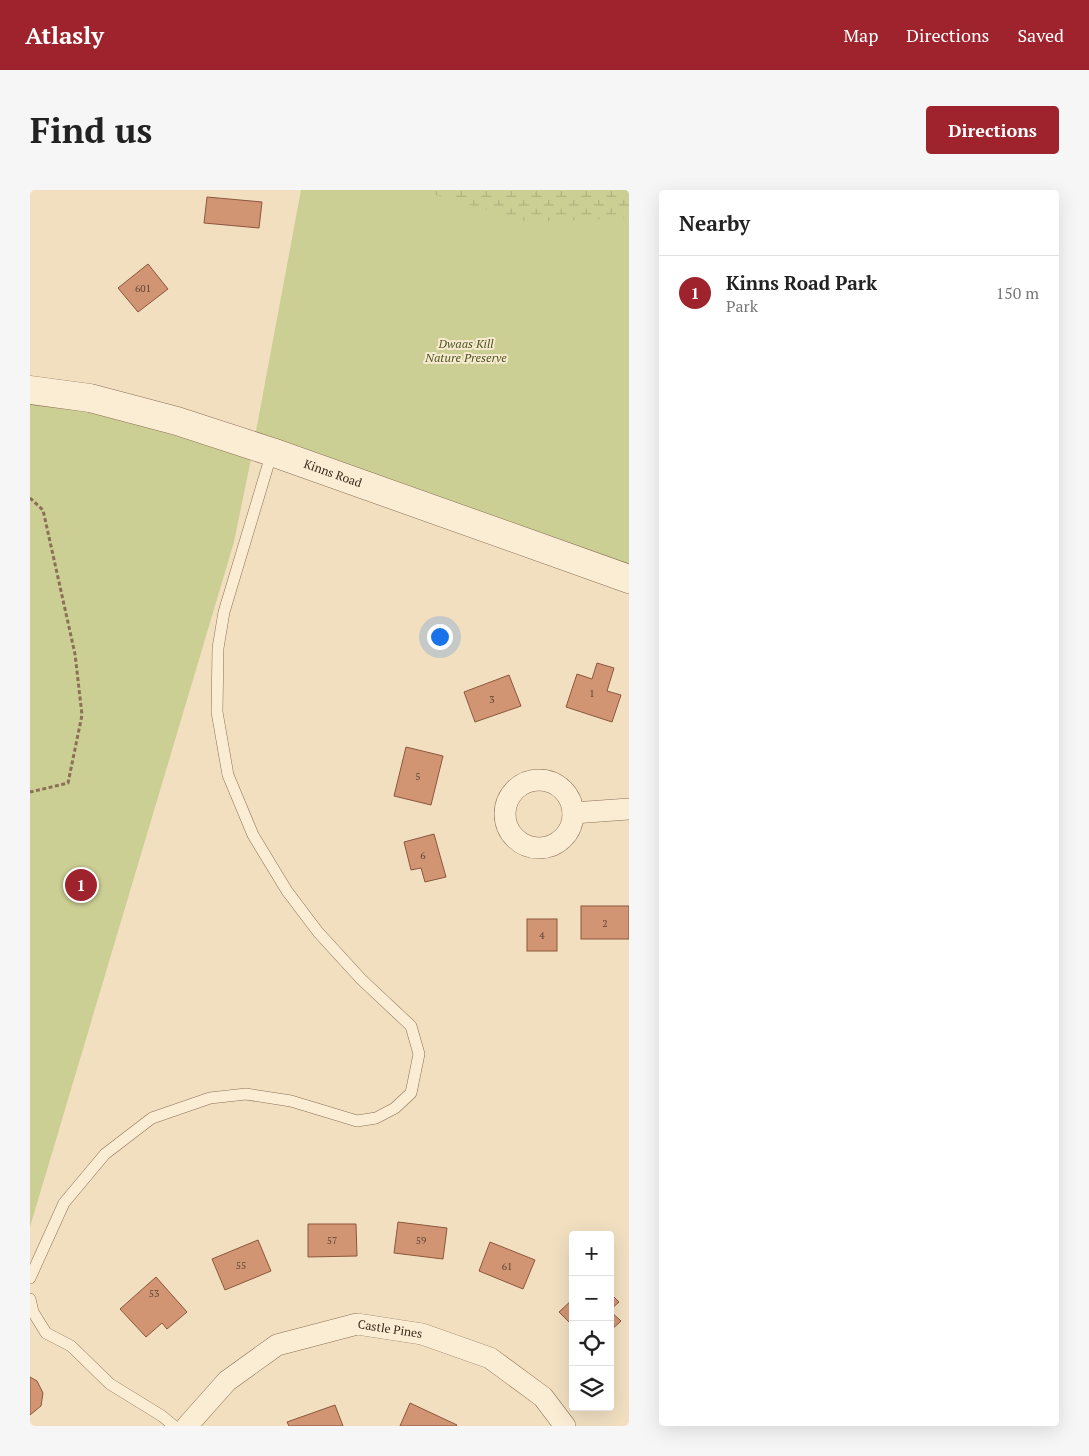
<!DOCTYPE html>
<meta charset="utf-8">
<style>
:root{--surface:#fff;--page:#f6f6f6;--text:#222;--muted:#767676;--line:#e0e0e0;--accent:#9e232c}
body{margin:0;font-family:"PT Serif",serif;background:var(--page);color:var(--text)}
.controls{position:absolute;right:15px;bottom:15px;display:grid;overflow:hidden;border-radius:5px;box-shadow:0 5px 20px #0002}
.controls button{width:45px;height:45px;display:grid;place-items:center;padding:0;border:0;border-bottom:1px solid var(--line);background:var(--surface);color:var(--text);font:25px sans-serif}
.you{position:absolute;left:409px;top:446px;width:18px;height:18px;margin:-12px;border:4px solid #fff;border-radius:50%;background:#1a73e8;box-shadow:0 0 0 8px #1a73e833}
.badge{display:grid;place-items:center;width:32px;height:32px;border-radius:50%;background:var(--accent);color:#fff;font-size:16px;font-weight:700}
.pin{position:absolute;translate:-50% -50%;border:2px solid #fff;box-shadow:0 1px 5px #0006}
.list{margin:0;padding:0;list-style:none}
h2{display:flex;justify-content:space-between;align-items:center;height:65px;margin:0;padding:0 20px;font-size:21px}
h2 small{font-size:16px;font-weight:400;color:var(--muted)}
.list li{display:grid;grid-template-columns:32px 1fr auto;gap:15px;align-items:center;box-sizing:border-box;height:75px;padding:0 20px;border-top:1px solid var(--line)}
.list b{display:block;font-size:19px;white-space:nowrap}
.list p{margin:0;font-size:16px;white-space:nowrap;color:var(--muted)}
.list em{font-size:16px;font-style:normal;color:var(--muted)}
.icon{flex:none;width:28px;height:28px;fill:none;stroke:currentColor;stroke-width:2;stroke-linecap:round;stroke-linejoin:round}
.map{position:relative;flex:none;width:599px;height:1236px;overflow:hidden;border-radius:5px}
header{display:flex;align-items:center;gap:30px;box-sizing:border-box;height:70px;padding:0 25px;background:var(--accent);color:#fff}
header strong{font-size:24px}
nav{display:flex;gap:28px;margin-inline-start:auto;font-size:18px}
.intro{display:flex;align-items:center;justify-content:space-between;box-sizing:border-box;height:120px;padding:0 30px}
h1{margin:0;font-size:35px}
.button{padding:12px 22px;border-radius:5px;background:var(--accent);color:#fff;font-size:18px;font-weight:700}
main{display:flex;gap:30px;padding:0 30px}
aside{flex:1;background:var(--surface);border-radius:5px;box-shadow:0 5px 20px #0002}
.map>svg:first-child{display:block}
</style>
<header>
<strong>Atlasly</strong>
<nav><a>Map</a><a>Directions</a><a>Saved</a></nav>
</header>
<div class="intro"><h1>Find us</h1><a class="button">Directions</a></div>
<main>
<div class="map">
<svg width="599" height="1236" viewBox="0 0 599 1236">
<defs>
<pattern id="wetland-marsh" width="20" height="14" patternUnits="userSpaceOnUse" patternTransform="scale(1.25)"><rect width="20" height="14" fill="#cccf93"/><path d="M1 5h8M5 5V1M11 12h8M15 12V8" fill="none" stroke="#b0b27e"/></pattern>
</defs>
<rect width="100%" height="100%" fill="#f1dfc0"/>
<g fill="#cccf93">
<polygon points="271,0 599,0 599,389 223,257"/>
<polygon points="0,214 65,221 221,269 204,352 0,1037"/>
</g>
<polygon fill="url(#wetland-marsh)" points="388,0 599,0 599,28 499,32"/>
<g fill="#d19574" stroke="#8c563b">
<polygon points="177,7 232,12 229,38 174,33"/>
<polygon points="118,74 138,99 108,122 88,98"/>
<polygon points="567,473 584,478 577,501 591,505 582,532 536,517 547,484 562,489"/>
<polygon points="479,485 491,516 445,532 434,502"/>
<polygon points="376,557 413,566 401,615 364,606"/>
<polygon points="404,644 416,687 395,692 391,678 381,680 374,652"/>
<rect x="551" y="716" width="48" height="33"/>
<rect x="497" y="729" width="30" height="32"/>
<polygon points="368,1032 417,1038 413,1069 364,1063"/>
<polygon points="278,1034 326,1034 327,1066 278,1067"/>
<polygon points="228,1050 241,1081 195,1100 182,1069"/>
<polygon points="460,1052 505,1070 493,1099 449,1081"/>
<polygon points="126,1087 157,1122 137,1139 132,1133 116,1147 90,1119"/>
<polygon points="580,1103 589,1112 580,1120"/>
<polygon points="543,1109 543,1136 529,1122"/>
<polygon points="580,1121 591,1131 580,1141"/>
<polygon points="0,1187 7,1191 13,1203 11,1216 0,1225"/>
<polygon points="380,1213 427,1235 426,1236 370,1236"/>
<polygon points="305,1215 313,1236 259,1236 257,1232"/>
</g>
<g fill="none" stroke-linecap="round" stroke-linejoin="round">
<defs>
<g id="service">
<polyline points="0,1088 34,1013 75,964 122,928 180,908 216,904 261,911 327,931 346,928 365,918 381,903 389,864 381,836 331,789 288,742 257,701 223,645 198,585 187,522 188,458 194,422 242,262"/>
<polyline points="0,1109 3,1122 16,1143 41,1156 80,1194 132,1226 144,1236"/>
</g>
<g id="minor">
<circle cx="509" cy="624" r="34"/>
<polyline points="543,623 599,619"/>
<path id="s1" d="M157 1236 197 1191 247 1155 327 1134 392 1144 460 1168 513 1207 535 1236"/>
</g>
<g id="tertiary">
<path id="s2" d="M0 200 60 208 147 231 242 262 599 389"/>
</g>
</defs>
<use href="#service" stroke="#8b6f57" stroke-width="12"/>
<use href="#minor" stroke="#8b6f57" stroke-width="22"/>
<use href="#tertiary" stroke="#8b6f57" stroke-width="29"/>
<polyline stroke="#8b6f57" stroke-width="3" stroke-dasharray="4 2.5" stroke-linecap="butt" points="0,308 13,320 45,464 52,525 38,593 0,602"/>
<use href="#service" stroke="#fbedd4" stroke-width="11"/>
<use href="#minor" stroke="#fbedd4" stroke-width="21"/>
<use href="#tertiary" stroke="#fbedd4" stroke-width="28"/>
</g>
<g text-anchor="middle" stroke-width="4" stroke-linejoin="round" paint-order="stroke">
<g font-size="10" fill="#604432">
<text x="113" y="102">601</text>
<text x="562" y="507">1</text>
<text x="462" y="513">3</text>
<text x="388" y="590">5</text>
<text x="393" y="669">6</text>
<text x="575" y="737">2</text>
<text x="512" y="749">4</text>
<text x="302" y="1054">57</text>
<text x="391" y="1054">59</text>
<text x="211" y="1079">55</text>
<text x="477" y="1080">61</text>
<text x="124" y="1107">53</text>
</g>
<g font-size="12" font-style="italic" fill="#4d5721" stroke="#f8ead0">
<text x="436" y="158">Dwaas Kill<tspan x="436" dy="14">Nature Preserve</tspan></text>
</g>
<g font-size="12" fill="#3a291c" stroke="#f8ead0">
<text dy="4" stroke="none"><textPath href="#s2" startOffset="315">Kinns Road</textPath></text>
<text dy="4" stroke="none"><textPath href="#s1" startOffset="238">Castle Pines</textPath></text>
</g>
</g>
</svg>
<div class="controls">
<button>+</button>
<button>−</button>
<button><svg class="icon" aria-label="locate" viewBox="0 0 24 24"><circle cx="12" cy="12" r="6"/><path d="M12 2v4M12 18v4M2 12h4M18 12h4"/></svg></button>
<button><svg class="icon" aria-label="layers" viewBox="0 0 24 24"><path d="M12 4l9 5-9 5-9-5zM3 14l9 5 9-5"/></svg></button>
</div>
<div class="you"></div>
<div class="pin badge" style="left:51px;top:695px">1</div>
</div>
<aside>
<h2>Nearby<small></small></h2>
<ul class="list">
<li><span class="badge">1</span><div><b>Kinns Road Park</b><p>Park</p></div><em>150 m</em></li>
</ul>
</aside>
</main>
